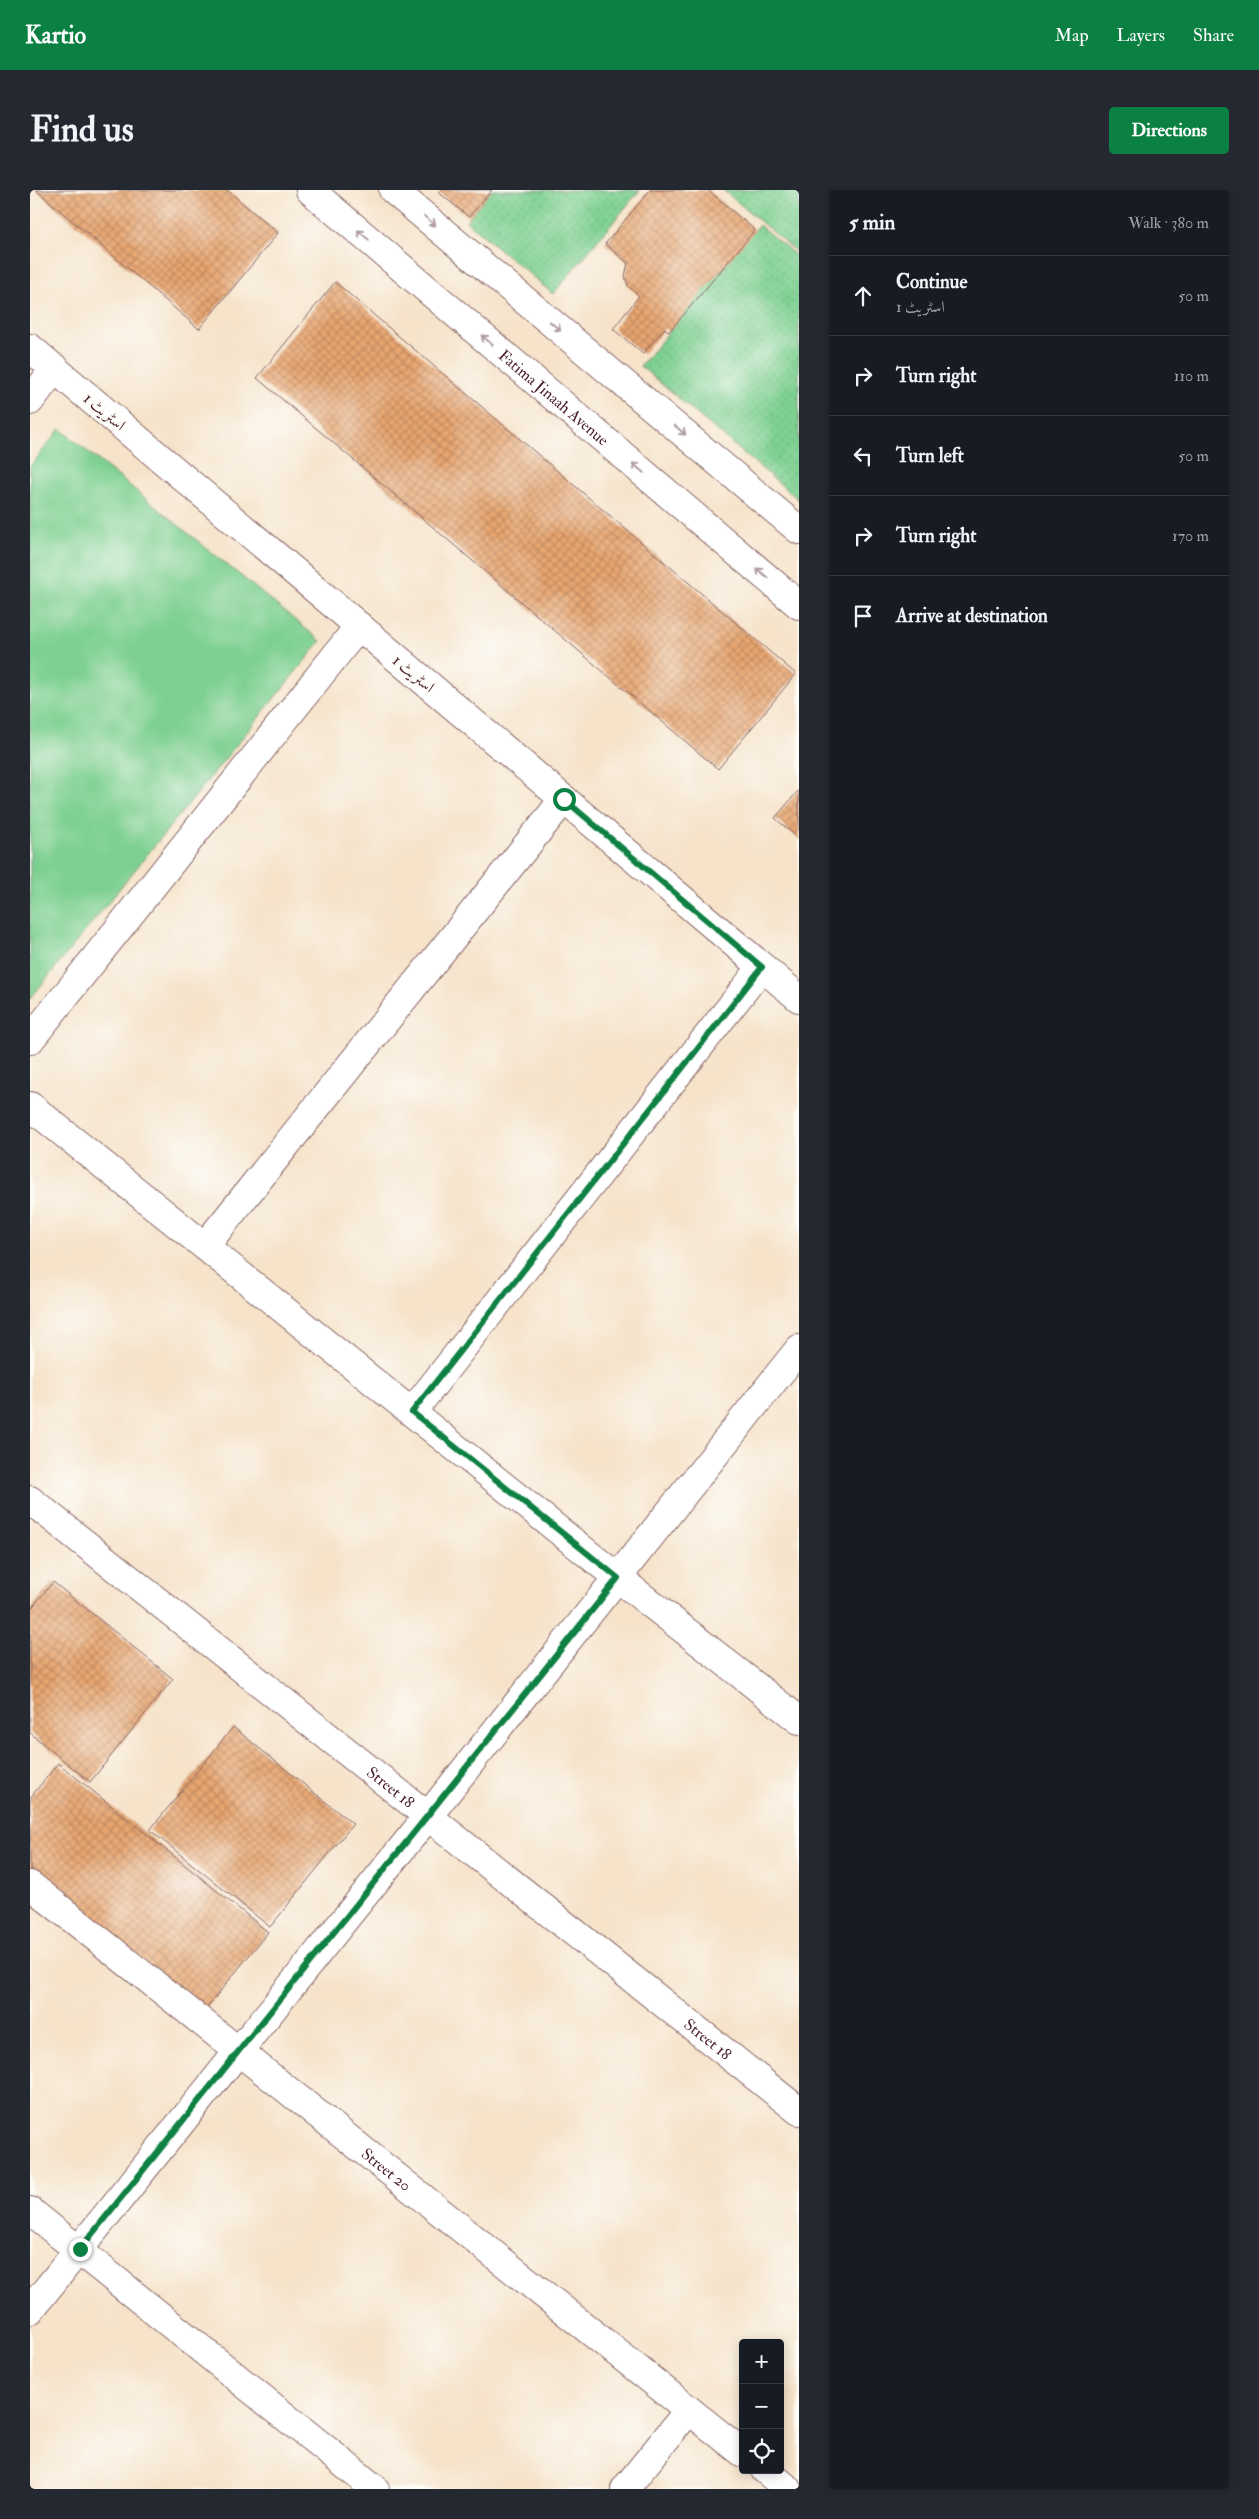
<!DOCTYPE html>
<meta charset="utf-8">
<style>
:root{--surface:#171b24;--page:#242831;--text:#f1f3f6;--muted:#9ea1a6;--line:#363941;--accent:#0b8043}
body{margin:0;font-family:"IM FELL Double Pica",Amiri,serif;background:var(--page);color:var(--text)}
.controls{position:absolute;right:15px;bottom:15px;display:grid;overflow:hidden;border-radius:5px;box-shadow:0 2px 12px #0003}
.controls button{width:45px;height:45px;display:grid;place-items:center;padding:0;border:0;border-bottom:1px solid var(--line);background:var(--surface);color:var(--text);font:25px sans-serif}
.stop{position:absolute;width:15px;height:15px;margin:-11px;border:4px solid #0b8043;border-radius:50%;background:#fff}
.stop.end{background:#0b8043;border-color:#fff;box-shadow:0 1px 5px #0008}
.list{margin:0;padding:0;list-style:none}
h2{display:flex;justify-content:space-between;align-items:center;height:65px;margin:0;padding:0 20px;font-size:21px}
h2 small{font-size:16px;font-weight:400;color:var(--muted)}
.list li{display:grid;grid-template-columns:32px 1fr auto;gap:15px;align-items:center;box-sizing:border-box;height:80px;padding:0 20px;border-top:1px solid var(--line)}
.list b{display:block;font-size:19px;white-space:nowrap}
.list p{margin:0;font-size:16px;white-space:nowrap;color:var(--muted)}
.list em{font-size:16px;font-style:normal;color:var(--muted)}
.icon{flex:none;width:28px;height:28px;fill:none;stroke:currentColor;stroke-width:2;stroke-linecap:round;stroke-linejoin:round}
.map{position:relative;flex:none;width:769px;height:2299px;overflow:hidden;border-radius:5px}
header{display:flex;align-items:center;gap:30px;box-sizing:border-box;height:70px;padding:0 25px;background:var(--accent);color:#fff}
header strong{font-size:24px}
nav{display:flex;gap:28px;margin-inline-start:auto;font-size:18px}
.intro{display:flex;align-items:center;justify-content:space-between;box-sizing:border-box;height:120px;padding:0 30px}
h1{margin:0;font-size:35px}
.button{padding:12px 22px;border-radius:5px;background:var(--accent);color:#fff;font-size:18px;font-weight:700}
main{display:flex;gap:30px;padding:0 30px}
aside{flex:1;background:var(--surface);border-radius:5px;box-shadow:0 2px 12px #0003}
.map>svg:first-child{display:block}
</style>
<header>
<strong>Kartio</strong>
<nav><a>Map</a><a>Layers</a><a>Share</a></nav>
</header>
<div class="intro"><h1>Find us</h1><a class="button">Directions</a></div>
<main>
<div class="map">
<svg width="769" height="2299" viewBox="0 0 769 2299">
<defs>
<pattern id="grass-dots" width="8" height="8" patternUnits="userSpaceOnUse" patternTransform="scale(1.25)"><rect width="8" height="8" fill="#7ed092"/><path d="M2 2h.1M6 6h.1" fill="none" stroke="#6eb27e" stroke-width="1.8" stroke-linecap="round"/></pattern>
<pattern id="building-cross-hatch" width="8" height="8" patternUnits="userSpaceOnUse" patternTransform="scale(1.25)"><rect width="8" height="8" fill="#e8a671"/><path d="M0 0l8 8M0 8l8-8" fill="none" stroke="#be875d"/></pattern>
</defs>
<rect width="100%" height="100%" fill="#fdfcf7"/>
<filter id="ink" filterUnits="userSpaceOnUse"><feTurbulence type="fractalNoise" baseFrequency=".02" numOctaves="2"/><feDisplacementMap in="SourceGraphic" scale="10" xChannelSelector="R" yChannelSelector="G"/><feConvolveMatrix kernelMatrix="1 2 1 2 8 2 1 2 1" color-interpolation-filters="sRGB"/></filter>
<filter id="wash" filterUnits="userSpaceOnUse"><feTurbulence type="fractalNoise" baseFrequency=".0096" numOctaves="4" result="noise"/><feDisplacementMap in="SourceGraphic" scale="20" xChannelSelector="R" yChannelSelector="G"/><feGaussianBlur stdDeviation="1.12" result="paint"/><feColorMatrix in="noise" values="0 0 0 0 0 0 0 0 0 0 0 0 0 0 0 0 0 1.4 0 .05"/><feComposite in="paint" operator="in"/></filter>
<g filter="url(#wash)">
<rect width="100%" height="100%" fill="#f6e3ca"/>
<g fill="url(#grass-dots)" stroke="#64785e">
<polygon points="462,0 610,0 523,104 436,31"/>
<polygon points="693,0 769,0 769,64"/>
<polygon points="729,35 769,68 769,310 610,176"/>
</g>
<polygon fill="#7ed092" stroke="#64785e" points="30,239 291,451 0,809 0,276"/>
<g id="blocks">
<g fill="url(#building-cross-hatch)">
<polygon points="6,0 197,0 248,43 169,139"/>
<polygon points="410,0 462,0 439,27 408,2"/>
<polygon points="620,0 678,0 725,40 639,142 635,138 613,164 583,139 609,106 598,96 595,86 598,73 575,54"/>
<polygon points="305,92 766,484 688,579 227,188"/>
<polygon points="769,600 769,649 745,628"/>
<polygon points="23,1392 143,1489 60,1592 0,1543 0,1420"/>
<polygon points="203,1537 323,1634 240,1737 120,1640"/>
<polygon points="28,1573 238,1742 175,1820 0,1679 0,1608"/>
</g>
</g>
</g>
<g filter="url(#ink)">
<use href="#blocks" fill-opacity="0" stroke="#866463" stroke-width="1"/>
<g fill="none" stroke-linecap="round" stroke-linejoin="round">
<defs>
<g id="minor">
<polyline points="0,158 769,808"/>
<polyline points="0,211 25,178"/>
<polyline points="0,850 329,436"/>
<polyline points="0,916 588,1388 769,1530"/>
<polyline points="175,1056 534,609"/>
<polyline points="382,1222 732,777"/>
<path id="s1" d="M0 1310 769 1921"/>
<path id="s2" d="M0 1695 713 2263"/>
<polyline points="0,2021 345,2299"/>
<polyline points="0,2120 398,1626 769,1159"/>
<polyline points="735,2280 758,2299"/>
<polyline points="595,2299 659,2220"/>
</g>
<g id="major">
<path id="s3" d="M280 0 769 415"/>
<polyline points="363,0 769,340"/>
</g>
</defs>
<use href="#minor" stroke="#866463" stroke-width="30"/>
<use href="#major" stroke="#866463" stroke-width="30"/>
<use href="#minor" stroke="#fff" stroke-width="28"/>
<use href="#major" stroke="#fff" stroke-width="28"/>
</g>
<defs><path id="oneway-shaft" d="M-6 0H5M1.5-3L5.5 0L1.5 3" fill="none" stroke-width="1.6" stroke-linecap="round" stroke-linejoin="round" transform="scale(1.25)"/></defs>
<g stroke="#ae9aa0">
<use href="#oneway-shaft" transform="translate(400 31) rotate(40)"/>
<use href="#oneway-shaft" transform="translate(333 45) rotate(-140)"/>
<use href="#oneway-shaft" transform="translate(525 136) rotate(40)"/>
<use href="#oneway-shaft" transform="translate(457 150) rotate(-140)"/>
<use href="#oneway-shaft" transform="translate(650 240) rotate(40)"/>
<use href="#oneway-shaft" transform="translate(608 278) rotate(-140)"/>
<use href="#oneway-shaft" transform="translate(732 383) rotate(-140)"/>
</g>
</g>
<g fill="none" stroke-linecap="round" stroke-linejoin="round" filter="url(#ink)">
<polyline stroke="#0b8043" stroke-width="6" points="50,2059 588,1388 382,1222 732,777 534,609"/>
</g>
<g text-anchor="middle" stroke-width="5" stroke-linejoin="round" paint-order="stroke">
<g font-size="16" fill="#4a1f2b" stroke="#fdfcf7">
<text dy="6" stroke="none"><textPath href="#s3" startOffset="320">Fatima Jinaah Avenue</textPath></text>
<text transform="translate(75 221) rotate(40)" y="6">اسٹریٹ 1</text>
<text transform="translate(384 483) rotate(40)" y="6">اسٹریٹ 1</text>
<text dy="6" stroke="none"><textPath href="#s1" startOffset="461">Street 18</textPath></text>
<text dy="6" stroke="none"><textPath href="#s1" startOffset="866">Street 18</textPath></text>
<text dy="6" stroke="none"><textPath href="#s2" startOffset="456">Street 20</textPath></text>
</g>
</g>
</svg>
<div class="controls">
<button>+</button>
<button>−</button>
<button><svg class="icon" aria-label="locate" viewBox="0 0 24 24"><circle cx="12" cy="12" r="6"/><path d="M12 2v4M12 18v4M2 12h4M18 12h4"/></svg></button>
</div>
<div class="stop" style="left:534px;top:609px"></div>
<div class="stop end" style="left:50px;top:2059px"></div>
</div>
<aside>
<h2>5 min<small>Walk · 380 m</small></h2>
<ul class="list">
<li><svg class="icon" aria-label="ahead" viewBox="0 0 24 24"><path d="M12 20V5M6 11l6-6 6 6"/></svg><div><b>Continue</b><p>اسٹریٹ 1</p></div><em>50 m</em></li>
<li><svg class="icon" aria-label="right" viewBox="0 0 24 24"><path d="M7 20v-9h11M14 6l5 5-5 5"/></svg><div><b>Turn right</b></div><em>110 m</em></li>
<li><svg class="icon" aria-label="left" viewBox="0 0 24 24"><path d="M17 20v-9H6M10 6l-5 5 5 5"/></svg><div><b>Turn left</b></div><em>50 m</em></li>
<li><svg class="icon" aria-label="right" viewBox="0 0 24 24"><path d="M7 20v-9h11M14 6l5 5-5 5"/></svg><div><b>Turn right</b></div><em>170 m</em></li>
<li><svg class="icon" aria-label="arrive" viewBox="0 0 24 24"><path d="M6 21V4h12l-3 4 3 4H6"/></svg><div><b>Arrive at destination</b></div></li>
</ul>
</aside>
</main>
